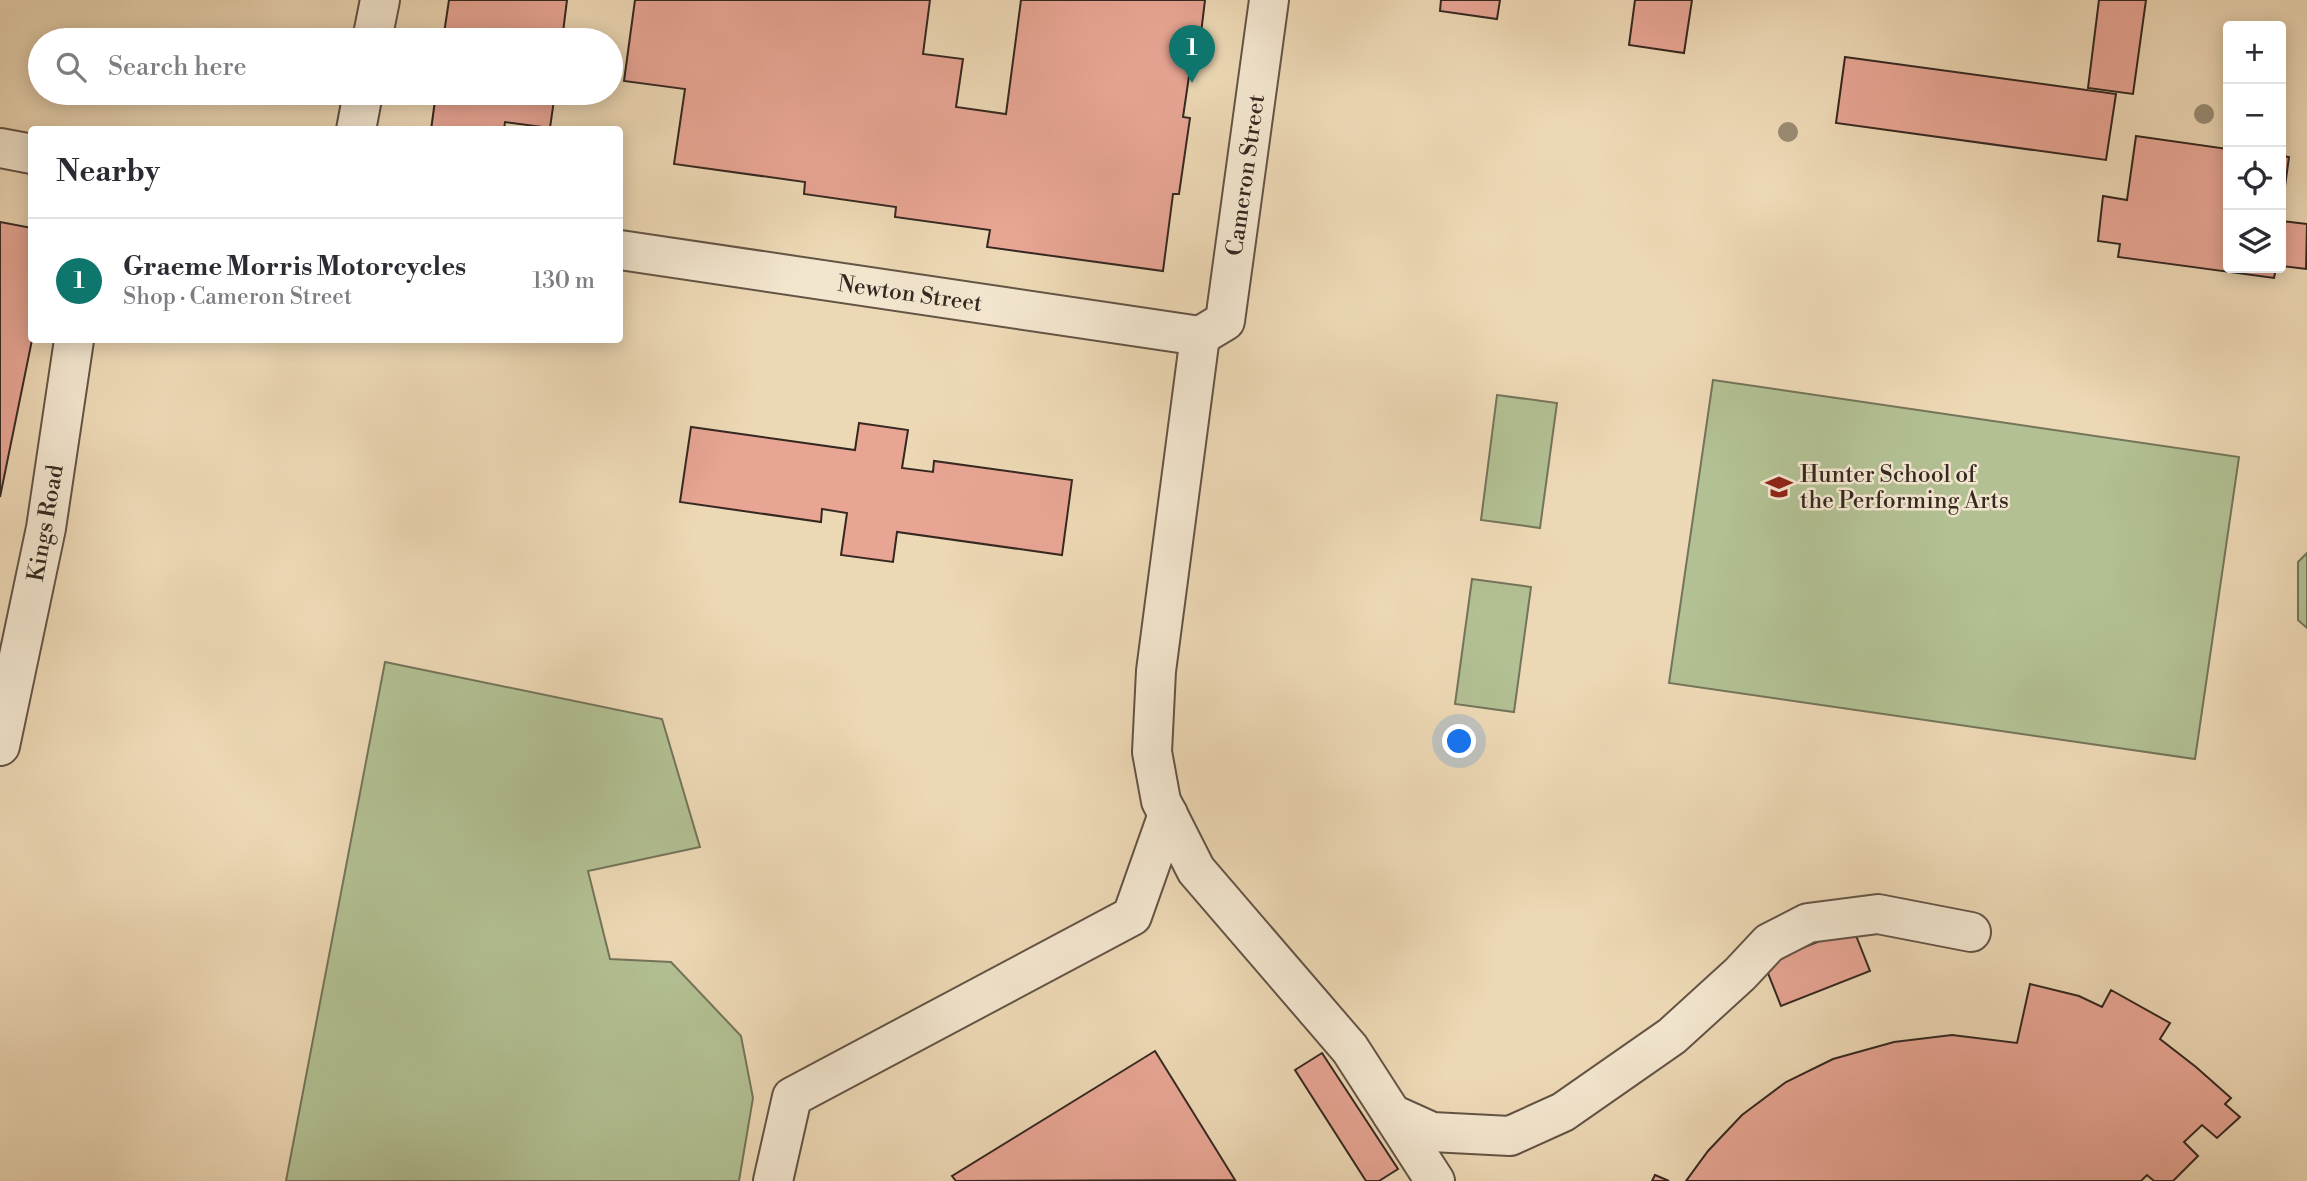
<!DOCTYPE html>
<meta charset="utf-8">
<style>
:root{--surface:#fff;--page:#f2f2f3;--text:#2b2b33;--muted:#7c7c81;--line:#e1e1e2;--accent:#0f766e}
body{margin:0;font-family:"Libre Bodoni",serif;background:var(--page);color:var(--text)}
.controls{position:absolute;right:21px;top:21px;display:grid;overflow:hidden;border-radius:7px;box-shadow:0 4px 18px #0003}
.controls button{width:63px;height:63px;display:grid;place-items:center;padding:0;border:0;border-bottom:2px solid var(--line);background:var(--surface);color:var(--text);font:35px sans-serif}
.you{position:absolute;left:1460px;top:742px;width:24px;height:24px;margin:-18px;border:5px solid #fff;border-radius:50%;background:#1a73e8;box-shadow:0 0 0 10px #1a73e833}
.badge{display:grid;place-items:center;width:46px;height:46px;border-radius:50%;background:var(--accent);color:#fff;font-size:23px;font-weight:700}
.pin{position:absolute;translate:-50% -58px;filter:drop-shadow(0 2px 4px #0008)}
.pin::after{content:'';position:absolute;top:37px;width:24px;height:21px;background:inherit;clip-path:polygon(0 0,100% 0,50% 100%)}
.list{margin:0;padding:0;list-style:none}
h2{display:flex;justify-content:space-between;align-items:center;height:91px;margin:0;padding:0 28px;font-size:30px}
h2 small{font-size:23px;font-weight:400;color:var(--muted)}
.list li{display:grid;grid-template-columns:46px 1fr auto;gap:21px;align-items:center;box-sizing:border-box;height:126px;padding:0 28px;border-top:2px solid var(--line)}
.list b{display:block;font-size:26px;white-space:nowrap}
.list p{margin:0;font-size:23px;white-space:nowrap;color:var(--muted)}
.list em{font-size:23px;font-style:normal;color:var(--muted)}
.icon{flex:none;width:38px;height:38px;fill:none;stroke:currentColor;stroke-width:2;stroke-linecap:round;stroke-linejoin:round}
.map{position:relative;flex:none;width:2307px;height:1181px;overflow:hidden}
.search{position:absolute;background:var(--surface);box-shadow:0 4px 18px #0003;left:28px;top:28px;width:595px;height:77px;display:flex;align-items:center;gap:18px;box-sizing:border-box;padding:0 24px;border-radius:38px;color:var(--muted);font-size:26px}
.panel{position:absolute;background:var(--surface);box-shadow:0 4px 18px #0003;left:28px;top:126px;width:595px;height:217px;border-radius:7px}
.map>svg:first-child{display:block}
</style>
<div class="map">
<svg width="2307" height="1181" viewBox="0 0 2307 1181">
<rect width="100%" height="100%" fill="#edd8b5"/>
<filter id="stains"><feTurbulence type="fractalNoise" baseFrequency=".00286" numOctaves="4"/><feColorMatrix values="0 0 0 0 .2 0 0 0 0 .09 0 0 0 0 .02 0 0 0 .5 -.17"/></filter>
<radialGradient id="worn" r=".72"><stop offset=".6" stop-color="#630" stop-opacity="0"/><stop offset="1" stop-color="#630" stop-opacity=".3"/></radialGradient>
<g fill="#b2c093" stroke="#74745a" stroke-width="2">
<polygon points="1713,380 2239,457 2195,759 1669,683"/>
<polygon points="1497,395 1557,403 1540,528 1481,520"/>
<polygon points="2307,553 2307,628 2298,620 2298,562"/>
<polygon points="1472,579 1531,587 1514,712 1455,704"/>
<polygon points="385,662 662,719 700,847 588,871 610,959 671,962 741,1036 753,1098 739,1181 286,1181"/>
</g>
<g fill="#e8a594" stroke="#352820" stroke-width="2">
<polygon points="449,0 567,0 562,40 443,40"/>
<polygon points="635,0 930,0 923,54 963,59 956,107 1006,114 1021,0 1205,0 1199,50 1193,49 1183,117 1190,118 1179,194 1173,194 1163,271 987,247 990,230 895,217 896,207 804,194 805,182 674,164 685,89 624,81"/>
<polygon points="1441,0 1500,0 1497,19 1440,11"/>
<polygon points="1635,0 1692,0 1684,53 1629,45"/>
<polygon points="2099,0 2146,0 2133,94 2088,88"/>
<polygon points="1845,57 2116,94 2106,160 1836,123"/>
<polygon points="436,93 555,93 550,128 505,122 504,130 431,130"/>
<polygon points="2136,136 2228,149 2228,268 2276,268 2274,278 2118,257 2120,244 2098,241 2103,196 2127,200"/>
<polygon points="2281,156 2289,157 2281,216"/>
<polygon points="2281,221 2307,224 2306,269 2281,266"/>
<polygon points="0,222 32,228 32,340 0,497"/>
<polygon points="859,423 908,430 902,468 933,472 934,461 1072,480 1062,555 897,532 893,562 841,555 847,513 822,509 821,522 680,502 691,427 855,450"/>
<polygon points="1853,928 1870,971 1781,1006 1764,963"/>
<polygon points="2030,984 2079,996 2102,1007 2111,990 2170,1023 2160,1039 2196,1067 2231,1098 2225,1104 2240,1117 2217,1138 2202,1125 2184,1142 2198,1156 2173,1181 2154,1181 2147,1175 2141,1181 1686,1181 1708,1151 1742,1115 1786,1082 1833,1059 1894,1042 1952,1035 2017,1043"/>
<polygon points="1155,1051 1235,1180 956,1181 952,1176"/>
<polygon points="1322,1053 1398,1169 1379,1181 1366,1181 1295,1070"/>
<polygon points="1655,1175 1669,1181 1652,1181"/>
</g>
<g fill="none" stroke-linecap="round" stroke-linejoin="round">
<defs>
<g id="minor">
<polyline points="372,40 380,0"/>
<polyline points="356,130 363,93"/>
<polyline points="0,148 32,154"/>
<polyline points="620,250 1200,336"/>
<polyline points="1200,336 1156,671 1152,752 1161,801 1196,870 1350,1049 1435,1181"/>
<polyline points="1200,336 1225,321 1269,0"/>
<polyline points="0,746 46,528 74,340"/>
<polyline points="1392,1114 1432,1132 1510,1136 1563,1112 1672,1036 1740,974 1769,943 1808,923 1878,914 1971,932"/>
<polyline points="773,1181 792,1097 1132,916 1168,814"/>
</g>
</defs>
<use href="#minor" stroke="#635445" stroke-width="42"/>
<use href="#minor" stroke="#f3e6cf" stroke-width="38"/>
</g>
<g fill="#998c73">
<circle cx="2204" cy="114" r="10"/>
<circle cx="1788" cy="132" r="10"/>
</g>
<defs>
<symbol id="school-bare" viewBox="-9 -9 18 18"><path d="M0-5L7-2L0 1L-7-2ZM-4 1L0 2.5L4 1V4Q0 6-4 4Z" fill="#8f2418" stroke="#f3e6cf" stroke-width="2.5" paint-order="stroke"/></symbol>
</defs>
<g fill-rule="evenodd">
<use href="#school-bare" x="1760" y="468" width="38" height="38"/>
</g>
<g text-anchor="middle" stroke-width="5" stroke-linejoin="round" paint-order="stroke">
<g font-size="23" fill="#352820" stroke="#f3e6cf">
<text transform="translate(1245 175) rotate(-82)" y="8">Cameron Street</text>
<text transform="translate(910 293) rotate(8)" y="8">Newton Street</text>
<text transform="translate(45 523) rotate(-80)" y="8">Kings Road</text>
</g>
<g font-size="23" fill="#352820" stroke="#f3e6cf" text-anchor="start">
<text x="1800" y="482">Hunter School of<tspan x="1800" dy="26">the Performing Arts</tspan></text>
</g>
</g>
<rect width="100%" height="100%" filter="url(#stains)"/>
<rect width="100%" height="100%" fill="url(#worn)"/>
</svg>
<div class="controls">
<button>+</button>
<button>−</button>
<button><svg class="icon" aria-label="locate" viewBox="0 0 24 24"><circle cx="12" cy="12" r="6"/><path d="M12 2v4M12 18v4M2 12h4M18 12h4"/></svg></button>
<button><svg class="icon" aria-label="layers" viewBox="0 0 24 24"><path d="M12 4l9 5-9 5-9-5zM3 14l9 5 9-5"/></svg></button>
</div>
<div class="you"></div>
<div class="pin badge" style="left:1192px;top:83px">1</div>
<div class="search"><svg class="icon" aria-label="search" viewBox="0 0 24 24"><circle cx="10" cy="10" r="6"/><path d="M15 15l6 6"/></svg>Search here</div>
<section class="panel">
<h2>Nearby<small></small></h2>
<ul class="list">
<li><span class="badge">1</span><div><b>Graeme Morris Motorcycles</b><p>Shop · Cameron Street</p></div><em>130 m</em></li>
</ul>
</section>
</div>
